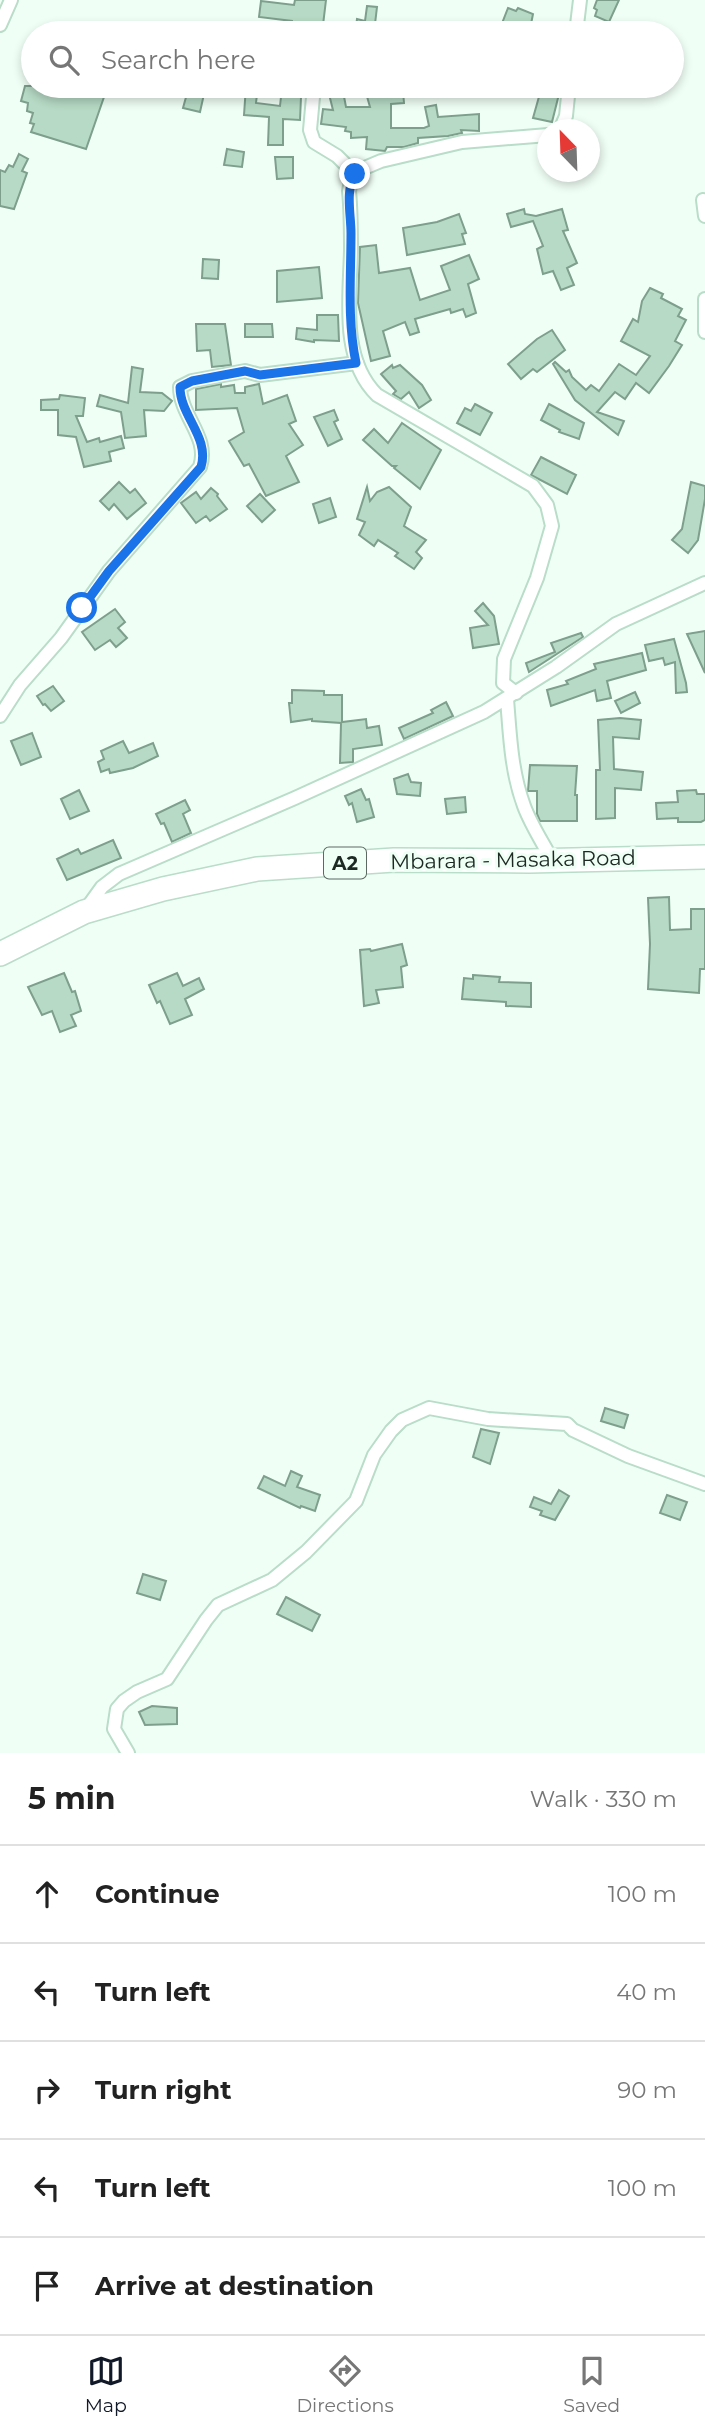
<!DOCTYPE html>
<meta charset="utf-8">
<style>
:root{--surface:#fff;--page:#f6f6f6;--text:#222;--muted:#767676;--line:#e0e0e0;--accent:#111827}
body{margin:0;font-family:Montserrat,sans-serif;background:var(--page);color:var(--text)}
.compass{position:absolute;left:537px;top:119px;width:63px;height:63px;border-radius:50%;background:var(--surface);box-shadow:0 4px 10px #0003;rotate:337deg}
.stop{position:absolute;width:21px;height:21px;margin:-16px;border:5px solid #1a73e8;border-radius:50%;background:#fff}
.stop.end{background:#1a73e8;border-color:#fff;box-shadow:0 2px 7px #0008}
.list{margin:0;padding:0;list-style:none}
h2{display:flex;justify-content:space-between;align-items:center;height:91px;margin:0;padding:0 28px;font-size:30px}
h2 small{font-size:23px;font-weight:400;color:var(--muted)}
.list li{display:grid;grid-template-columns:46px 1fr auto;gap:21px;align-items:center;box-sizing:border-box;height:98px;padding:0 28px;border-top:2px solid var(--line)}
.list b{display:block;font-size:26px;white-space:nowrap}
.list em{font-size:23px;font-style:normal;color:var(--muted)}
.icon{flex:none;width:38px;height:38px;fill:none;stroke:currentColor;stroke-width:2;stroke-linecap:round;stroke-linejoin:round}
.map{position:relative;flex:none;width:705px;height:1753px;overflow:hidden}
.search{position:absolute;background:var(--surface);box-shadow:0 4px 10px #0003;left:21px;right:21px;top:21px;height:77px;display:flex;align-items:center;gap:18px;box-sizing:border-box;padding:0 24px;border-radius:38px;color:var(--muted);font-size:26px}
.sheet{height:581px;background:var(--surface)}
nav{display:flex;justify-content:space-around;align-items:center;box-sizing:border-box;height:98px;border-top:2px solid var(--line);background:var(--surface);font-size:19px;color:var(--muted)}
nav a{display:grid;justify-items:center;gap:4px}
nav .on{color:var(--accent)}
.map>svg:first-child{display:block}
</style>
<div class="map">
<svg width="705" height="1753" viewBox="0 0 705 1753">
<rect width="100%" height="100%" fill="#f0fff6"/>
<g fill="#b6dac5" stroke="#7d9f8c" stroke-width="2">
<polygon points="295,0 326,0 323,25 292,23 292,21 259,17 261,1 294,5"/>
<polygon points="597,0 619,0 609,22 595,16 597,10 594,8"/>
<polygon points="367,6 377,7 375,24 398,28 397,33 355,33 357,19 365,21"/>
<polygon points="508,8 516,11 518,8 533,14 531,24 552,33 519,33 501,26"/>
<polygon points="25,86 83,86 105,94 86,149 31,132 34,124 30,123 33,113 27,111 28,103 21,101"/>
<polygon points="246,86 258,86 256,103 280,106 281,97 301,97 300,120 283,119 283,145 268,145 269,117 244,115"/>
<polygon points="327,86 342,86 346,107 370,107 366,93 386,87 388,92 403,91 404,103 391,104 391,128 424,128 429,126 425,107 436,105 438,117 479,114 479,131 461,130 462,133 448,136 418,138 418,143 404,147 387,147 385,151 366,149 367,137 351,138 351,132 345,131 346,127 321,124 323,109 333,110"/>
<polygon points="542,86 551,86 560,90 552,122 533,118"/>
<polygon points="188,90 204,94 200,112 183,108"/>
<polygon points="227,149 244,152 242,167 224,165"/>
<polygon points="19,154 28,159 22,171 27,173 14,209 0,206 0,170 5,172 9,165 13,167"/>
<polygon points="275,157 293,157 293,178 277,179"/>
<polygon points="524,209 525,214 536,216 562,209 568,230 563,231 577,263 567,268 574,285 561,290 553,271 543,274 537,249 543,246 533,221 511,227 507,214"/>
<polygon points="459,214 466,233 462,234 465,244 407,255 403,228 437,222"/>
<polygon points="376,245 379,273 410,268 420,300 450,290 441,266 469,255 479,279 468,284 476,313 466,317 463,309 451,313 450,309 415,319 419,332 410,335 405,322 383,331 390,356 371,361 358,303 360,247"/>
<polygon points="203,259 219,260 218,279 202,278"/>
<polygon points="319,267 322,298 277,302 277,271"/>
<polygon points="650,288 663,294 661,298 682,309 678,316 686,320 675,341 682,345 669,366 649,393 636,383 625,399 615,392 597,412 624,421 618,435 575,400 553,364 555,362 566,372 569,370 572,377 586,390 591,385 599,391 619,364 636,375 650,356 621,341 633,319 638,322 642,301"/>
<polygon points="317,315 338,315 339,341 314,340 314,342 296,339 297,328 317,330"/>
<polygon points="196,324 225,324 231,365 212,367 210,350 197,351"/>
<polygon points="245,324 272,324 273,337 245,337"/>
<polygon points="552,330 565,350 537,372 533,369 521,379 508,364 537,339"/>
<polygon points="392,365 393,368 400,365 422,385 431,400 419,408 409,392 401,399 393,394 396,391 381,374"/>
<polygon points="132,367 143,369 140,392 162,393 172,401 164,411 144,410 146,436 125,438 121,412 97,406 100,395 128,403"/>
<polygon points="221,384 221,387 234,385 235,393 245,393 245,387 259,384 263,404 287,395 296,421 289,424 303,445 286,456 299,482 266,496 249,464 244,466 229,441 244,432 237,408 196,410 196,389"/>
<polygon points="60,395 85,398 83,416 76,416 87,442 99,438 100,442 121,436 124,448 109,452 111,461 84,467 76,437 58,435 58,410 41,410 41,400 59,399"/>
<polygon points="475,404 492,413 480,435 457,423 465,408 471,411"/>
<polygon points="549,404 584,423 579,439 559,432 560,430 541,420"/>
<polygon points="334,410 338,420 334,422 342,439 328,446 314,417"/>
<polygon points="402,423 441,450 420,489 394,468 396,466 392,466 363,440 374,429 388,443"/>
<polygon points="541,457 576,475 567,494 531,475"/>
<polygon points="119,482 130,493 135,489 146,503 127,519 114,504 109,510 100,501"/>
<polygon points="691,482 705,486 705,499 698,540 688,553 672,540 682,529"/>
<polygon points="367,487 370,501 377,492 389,487 411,507 404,526 426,540 416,552 422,558 414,569 395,556 398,553 378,540 374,546 359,535 365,522 357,519"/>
<polygon points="211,488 218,494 217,496 227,509 210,521 206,516 196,523 181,503 196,492 201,499"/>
<polygon points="260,494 275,510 262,522 247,506"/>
<polygon points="330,498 336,517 319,523 313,504"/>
<polygon points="483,603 494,616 499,644 473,648 470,628 488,625 475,611"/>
<polygon points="115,609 125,622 118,628 127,638 116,647 110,640 95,650 82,632"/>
<polygon points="705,631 705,673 687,634"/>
<polygon points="581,633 583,637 529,672 526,663 555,652 551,643"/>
<polygon points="674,639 686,683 687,692 676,693 675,662 665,665 663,658 649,661 645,645"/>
<polygon points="642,653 646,670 607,681 611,698 597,701 595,690 551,706 547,690 568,684 566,681 596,669 594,664"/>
<polygon points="53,686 64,701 51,711 45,704 43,705 37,696"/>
<polygon points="292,690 324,691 324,695 342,695 342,722 366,719 367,728 379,726 382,745 353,749 353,762 340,763 341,723 312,721 312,719 291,722 289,703 292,703"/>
<polygon points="635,692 640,703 621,713 615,701"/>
<polygon points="446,702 453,716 404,739 399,728 433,713 431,710"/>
<polygon points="620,718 641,720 639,739 613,737 614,769 643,772 641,790 615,788 615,818 596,819 596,770 600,770 598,720"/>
<polygon points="32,733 41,757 21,765 11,741"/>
<polygon points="123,741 129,753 153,743 158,756 133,768 110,773 109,769 101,772 98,762 104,759 101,751"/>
<polygon points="530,765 577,766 575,795 577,795 577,821 540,821 537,814 537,791 528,791"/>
<polygon points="408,774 411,782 421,783 420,796 397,794 394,779"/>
<polygon points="361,789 366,800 369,799 374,817 357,822 352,803 349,805 345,796"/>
<polygon points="79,790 89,811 70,819 61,799"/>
<polygon points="696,790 697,794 705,794 705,820 701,822 678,822 678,818 657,819 656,803 678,802 677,791"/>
<polygon points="465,797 466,812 447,814 445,799"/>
<polygon points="185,800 190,810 183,814 191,833 172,842 164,823 161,824 156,814"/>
<polygon points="113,840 121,858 67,880 57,859 78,849 81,854"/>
<polygon points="669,897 670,930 691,929 691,909 705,909 705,969 700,969 699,993 648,989 650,944 648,898"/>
<polygon points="402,944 407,965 401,967 403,987 376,990 379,1003 364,1006 360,950 370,949 371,951"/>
<polygon points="64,973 72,992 75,991 81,1011 71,1015 76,1026 60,1032 52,1011 42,1015 28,987"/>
<polygon points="177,973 183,986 199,978 204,989 185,999 192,1015 170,1024 160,1001 157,1003 149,985"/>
<polygon points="473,975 500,977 499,982 531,983 531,1007 506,1006 506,1002 462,999 464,978 473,979"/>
<polygon points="605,1408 628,1415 624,1428 601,1421"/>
<polygon points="481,1429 499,1433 490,1464 473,1457"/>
<polygon points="291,1471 302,1476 297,1487 320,1495 315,1511 301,1506 300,1508 258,1488 264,1476 285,1486"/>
<polygon points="559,1490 569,1496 555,1520 540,1515 542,1511 530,1507 534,1497 551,1504"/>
<polygon points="667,1495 687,1502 680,1520 660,1513"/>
<polygon points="143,1574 166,1581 160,1600 137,1593"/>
<polygon points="286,1597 320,1615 312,1631 277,1614"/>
<polygon points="152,1706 177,1708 177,1724 145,1725 139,1712"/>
</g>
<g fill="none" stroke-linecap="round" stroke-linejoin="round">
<defs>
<g id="street">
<polyline points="0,25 11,0"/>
<polyline points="244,33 261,33"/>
<polyline points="576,33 580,0"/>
<polyline points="314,86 310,130 314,142 337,156 355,174"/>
<polyline points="560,130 566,116 569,86"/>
<polyline points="703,200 705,216"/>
<polyline points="705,299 705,332"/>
<path d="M516 693 503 683 504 659 537 578 552 526 547 505 533 486 377 395C340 359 350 297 351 250 351 230 351 211 349 191L351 181 362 169 381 161 462 142 548 135"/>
<path d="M507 699C510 735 511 771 524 806 531 825 543 843 552 860"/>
<path d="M0 716 20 685 61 638 109 571 200 467C210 437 180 416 180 387L192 381 245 371 260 375 357 363"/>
<polyline points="84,912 102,887 119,874 295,798 484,712 556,667 616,624 705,583"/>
<polyline points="128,1753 114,1729 117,1709 124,1701 137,1692 167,1679 206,1620 218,1605 272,1580 306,1552 356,1501 374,1455 391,1431 402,1420 429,1408 488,1419 567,1424 573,1430 628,1456 705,1484"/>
</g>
<polyline id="highway" points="0,954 84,912 163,889 257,869 394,860 529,861 705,857"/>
</defs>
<use href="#street" stroke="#b9ddc8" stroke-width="16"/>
<use href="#highway" stroke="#b9ddc8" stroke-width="26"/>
<use href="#street" stroke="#fff" stroke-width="12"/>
<use href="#highway" stroke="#fff" stroke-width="23"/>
</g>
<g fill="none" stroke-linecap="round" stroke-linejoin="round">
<path stroke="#1a73e8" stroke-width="9" d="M82 608 109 571 201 467C210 437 180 416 180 387L192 381 245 371 260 375 356 363C347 320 351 277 351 233 351 214 345 191 355 174"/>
</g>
<g text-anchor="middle" stroke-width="6" stroke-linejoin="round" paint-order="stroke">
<rect fill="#f0fff6" stroke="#5b6962" stroke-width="2" x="324" y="847.5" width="42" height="31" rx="5"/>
<g font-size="19" font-weight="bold" fill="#1b2922">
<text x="345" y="870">A2</text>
</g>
<g font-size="21" fill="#1b2922" stroke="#f0fff6">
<text transform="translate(513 860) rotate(-1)" y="7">Mbarara - Masaka Road</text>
</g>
</g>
</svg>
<svg class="compass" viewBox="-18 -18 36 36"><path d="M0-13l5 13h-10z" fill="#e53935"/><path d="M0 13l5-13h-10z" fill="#767676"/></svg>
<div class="stop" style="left:82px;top:608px"></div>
<div class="stop end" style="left:355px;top:174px"></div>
<div class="search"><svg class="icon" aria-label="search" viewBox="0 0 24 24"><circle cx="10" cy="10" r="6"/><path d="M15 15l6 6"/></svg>Search here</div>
</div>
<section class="sheet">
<h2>5 min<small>Walk · 330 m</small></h2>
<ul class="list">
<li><svg class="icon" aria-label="ahead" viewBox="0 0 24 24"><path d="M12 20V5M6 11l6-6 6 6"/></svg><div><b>Continue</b></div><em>100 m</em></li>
<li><svg class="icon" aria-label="left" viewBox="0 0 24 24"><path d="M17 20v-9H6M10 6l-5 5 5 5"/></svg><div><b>Turn left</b></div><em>40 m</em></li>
<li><svg class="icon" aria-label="right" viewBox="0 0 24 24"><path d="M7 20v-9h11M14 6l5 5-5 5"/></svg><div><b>Turn right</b></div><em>90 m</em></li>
<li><svg class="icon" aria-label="left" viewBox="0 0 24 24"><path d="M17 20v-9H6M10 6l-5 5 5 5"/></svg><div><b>Turn left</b></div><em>100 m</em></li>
<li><svg class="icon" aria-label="arrive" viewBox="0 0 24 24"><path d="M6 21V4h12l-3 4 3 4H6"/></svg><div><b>Arrive at destination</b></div></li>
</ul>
</section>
<nav>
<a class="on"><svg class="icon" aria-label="map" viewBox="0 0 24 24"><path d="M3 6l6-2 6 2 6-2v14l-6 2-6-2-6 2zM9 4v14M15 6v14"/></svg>Map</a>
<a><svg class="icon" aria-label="directions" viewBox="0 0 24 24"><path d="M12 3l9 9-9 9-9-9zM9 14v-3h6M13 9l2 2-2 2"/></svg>Directions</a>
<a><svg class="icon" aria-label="saved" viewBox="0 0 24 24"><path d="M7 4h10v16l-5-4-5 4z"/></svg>Saved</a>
</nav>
